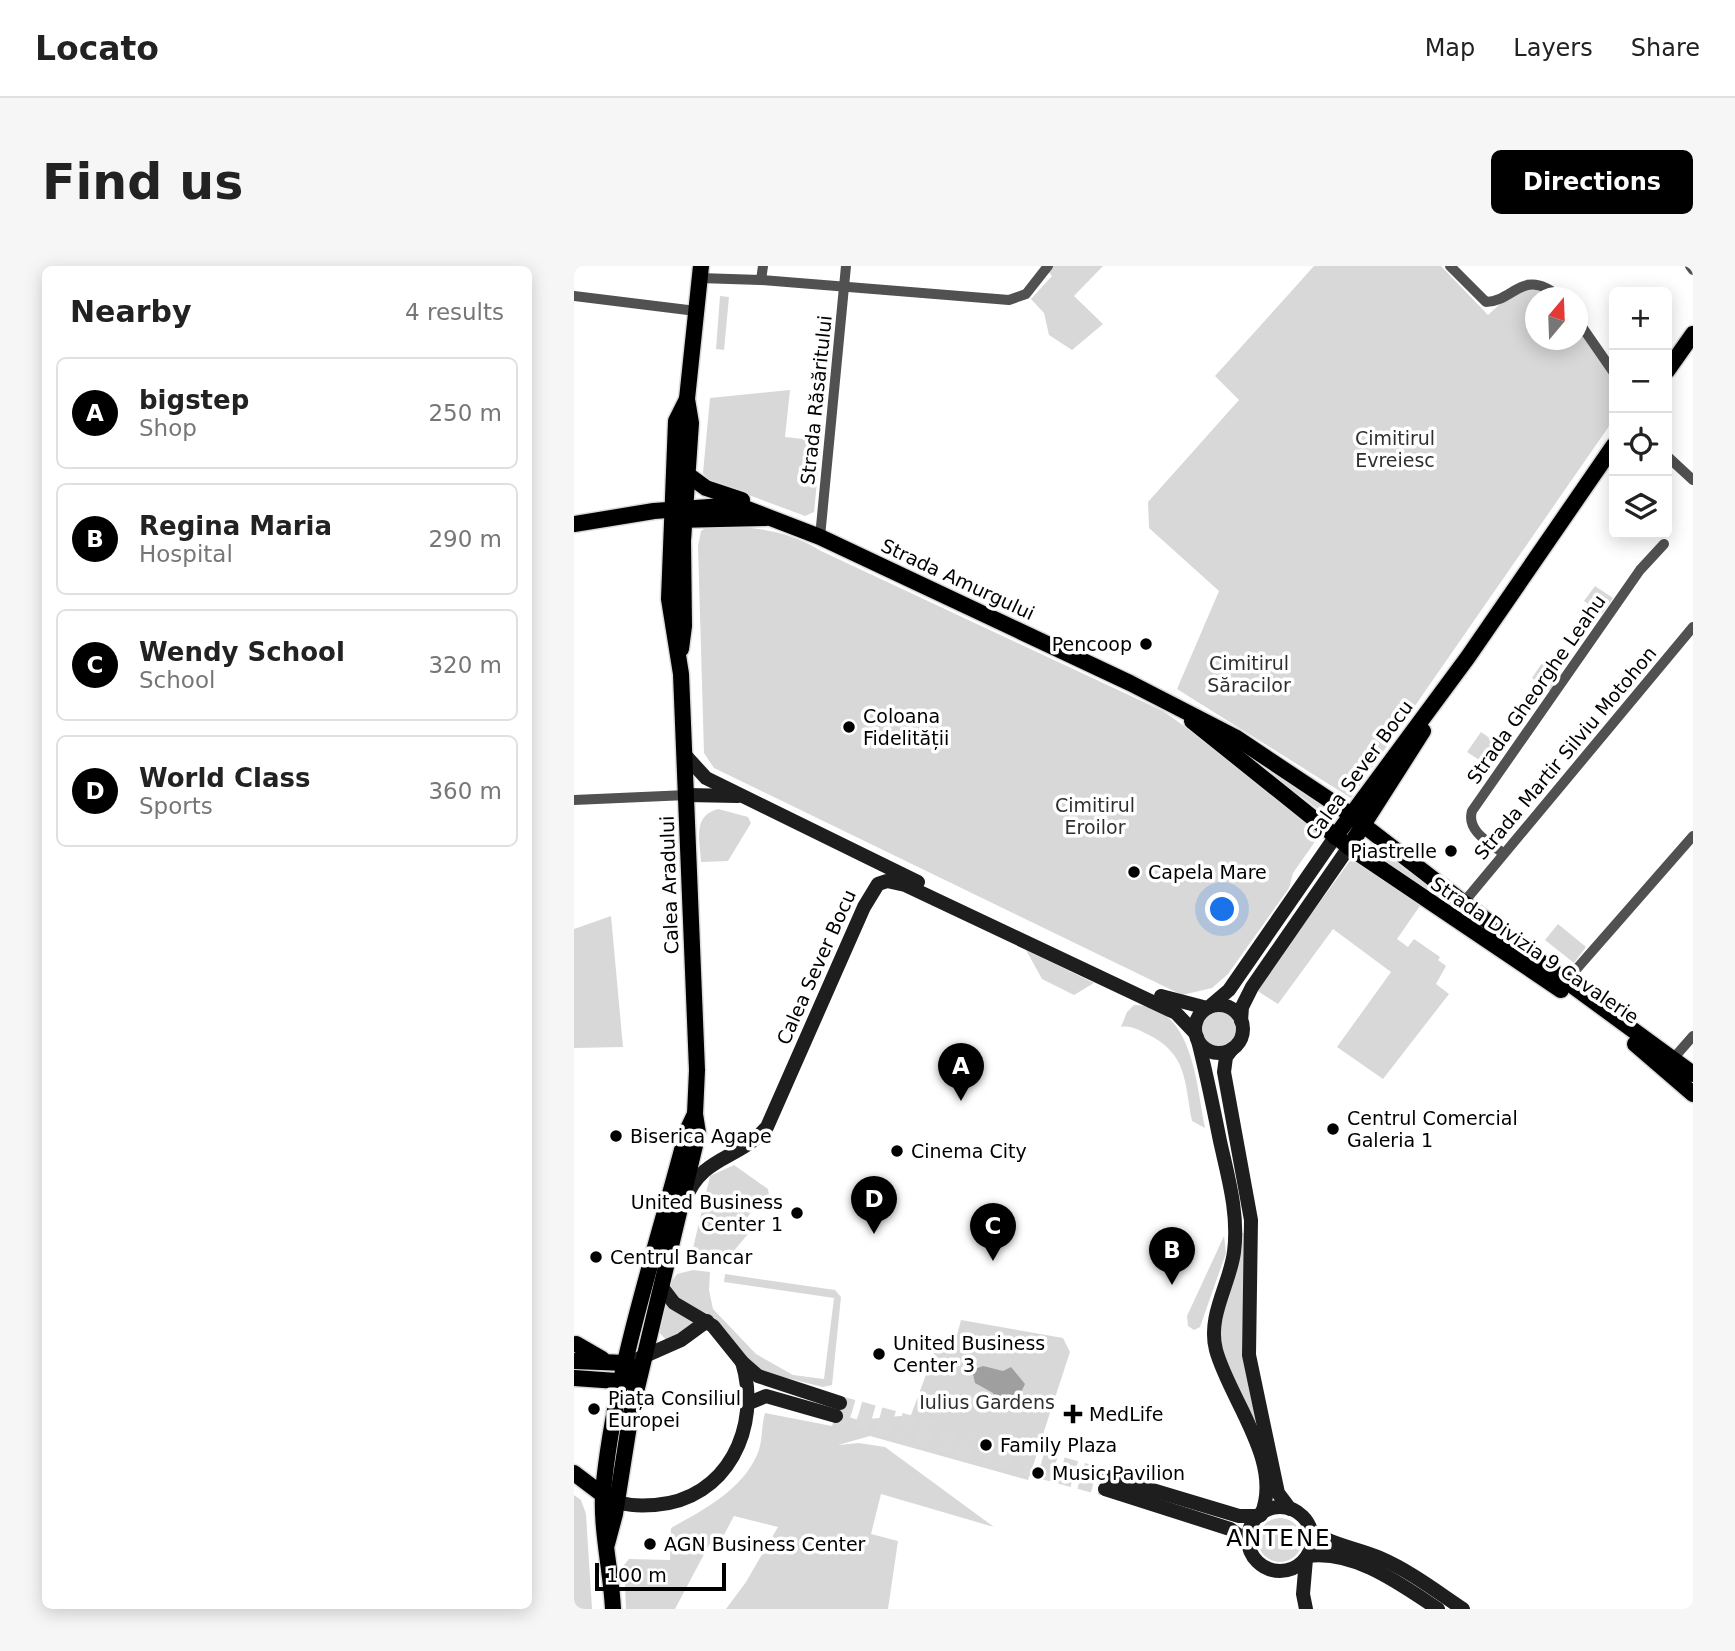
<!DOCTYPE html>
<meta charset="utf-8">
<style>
:root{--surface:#fff;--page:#f6f6f6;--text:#222;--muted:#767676;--line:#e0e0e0;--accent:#000}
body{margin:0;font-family:"DejaVu Sans",sans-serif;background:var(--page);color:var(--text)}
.controls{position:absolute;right:21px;top:21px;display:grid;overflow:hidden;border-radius:10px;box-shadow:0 4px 18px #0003}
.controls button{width:63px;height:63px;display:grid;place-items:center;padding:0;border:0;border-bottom:2px solid var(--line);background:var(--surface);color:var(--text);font:35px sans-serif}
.compass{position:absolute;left:951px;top:21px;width:63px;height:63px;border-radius:50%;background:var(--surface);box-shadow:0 4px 18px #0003;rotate:19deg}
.scale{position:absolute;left:21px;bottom:18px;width:131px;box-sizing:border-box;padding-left:7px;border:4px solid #000;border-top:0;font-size:19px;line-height:24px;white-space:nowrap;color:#000;-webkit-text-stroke:5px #fff;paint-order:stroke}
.you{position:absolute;left:649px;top:644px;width:24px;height:24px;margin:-18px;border:5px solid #fff;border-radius:50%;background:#1a73e8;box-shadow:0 0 0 10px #1a73e833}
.badge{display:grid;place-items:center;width:46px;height:46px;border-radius:50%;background:var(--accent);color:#fff;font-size:23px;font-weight:700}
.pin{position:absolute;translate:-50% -58px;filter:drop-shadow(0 2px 4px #0008)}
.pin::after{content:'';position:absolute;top:37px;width:24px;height:21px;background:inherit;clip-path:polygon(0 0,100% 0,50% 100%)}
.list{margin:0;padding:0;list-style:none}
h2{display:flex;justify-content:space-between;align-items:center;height:91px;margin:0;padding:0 28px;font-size:30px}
h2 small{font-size:23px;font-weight:400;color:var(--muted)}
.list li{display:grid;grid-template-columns:46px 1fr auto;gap:21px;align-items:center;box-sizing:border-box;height:112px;margin:0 14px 14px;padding:0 14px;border:2px solid var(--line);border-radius:10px}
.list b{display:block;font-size:26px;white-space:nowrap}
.list p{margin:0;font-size:23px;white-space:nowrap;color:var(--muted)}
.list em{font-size:23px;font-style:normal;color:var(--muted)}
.icon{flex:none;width:38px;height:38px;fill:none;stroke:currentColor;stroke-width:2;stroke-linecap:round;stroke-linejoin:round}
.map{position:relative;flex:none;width:1119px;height:1343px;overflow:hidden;border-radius:10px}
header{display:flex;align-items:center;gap:42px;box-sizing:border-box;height:98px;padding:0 35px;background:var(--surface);border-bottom:2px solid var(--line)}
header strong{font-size:33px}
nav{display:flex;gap:38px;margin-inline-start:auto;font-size:24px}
.intro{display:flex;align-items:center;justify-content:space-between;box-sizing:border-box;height:168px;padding:0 42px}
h1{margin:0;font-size:49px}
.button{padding:18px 32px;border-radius:10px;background:var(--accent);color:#fff;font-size:24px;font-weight:700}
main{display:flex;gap:42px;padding:0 42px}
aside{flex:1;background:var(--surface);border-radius:10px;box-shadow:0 4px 18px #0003}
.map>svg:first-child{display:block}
</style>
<header>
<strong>Locato</strong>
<nav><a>Map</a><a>Layers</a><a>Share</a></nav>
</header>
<div class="intro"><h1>Find us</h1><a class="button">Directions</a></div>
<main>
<aside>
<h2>Nearby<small>4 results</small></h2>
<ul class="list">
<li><span class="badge">A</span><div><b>bigstep</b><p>Shop</p></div><em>250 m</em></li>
<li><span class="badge">B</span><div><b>Regina Maria</b><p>Hospital</p></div><em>290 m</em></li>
<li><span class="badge">C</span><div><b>Wendy School</b><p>School</p></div><em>320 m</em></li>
<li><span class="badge">D</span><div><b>World Class</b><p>Sports</p></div><em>360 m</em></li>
</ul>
</aside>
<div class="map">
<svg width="1119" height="1343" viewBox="0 0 1119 1343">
<rect width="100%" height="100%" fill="#fff"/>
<g fill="#d8d8d8">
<polygon points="475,0 529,0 500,30 529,58 498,84 475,69 470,47 457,33 478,10 472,3"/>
<polygon points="740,0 867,0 914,49 953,13 976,21 983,31 962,32 962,74 1004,74 1004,60 1040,111 1040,153 777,532 603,423 645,325 575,262 574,236 665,134 641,110"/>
<polygon points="146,30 155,31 150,84 142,83"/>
<polygon points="216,124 211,171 247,175 240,246 231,250 135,214 129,207 136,132"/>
<path d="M137 259C176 261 213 263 247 285L589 445 648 487 747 567 719 607 715 622 654 708 638 722 608 729 140 502 130 487 124 280 127 265Z"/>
<polygon points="1021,320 1039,332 1028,348 1010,335"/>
<polygon points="968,397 988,411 977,426 958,412"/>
<polygon points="907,466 930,482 916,501 893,486"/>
<polygon points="649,472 763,542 755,552 727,530 710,522"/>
<path d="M144 543 174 551 177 557 154 595 127 596C126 574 118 550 144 543Z"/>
<polygon points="797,576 833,605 858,618 982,714 791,584"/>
<polygon points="784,588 850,634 823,673 834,681 840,673 866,691 864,694 872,700 862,718 875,728 809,813 763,781 817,706 759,663 704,738 682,724 775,596"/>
<polygon points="37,650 49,781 0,782 0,663"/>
<polygon points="984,658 1012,681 1000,697 971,674"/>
<polygon points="452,684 520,717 500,729 468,713"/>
<path d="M560 739C619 739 622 818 631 862L618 855C610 815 614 788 573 768 564 764 557 759 547 761L553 746Z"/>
<circle cx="645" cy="763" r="23"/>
<polygon points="160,899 194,923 195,930 189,945 180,941 166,963 174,968 148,999 116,995 136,910"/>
<polygon points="664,967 673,967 668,1083 685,1162 652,1104 644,1071"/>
<polygon points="650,970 652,987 626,1061 620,1064 614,1060 613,1050"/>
<polygon points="119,1004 136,1006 135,1024 139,1043 182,1088 219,1109 250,1113 260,1032 150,1016 151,1008 261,1024 267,1031 258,1119 249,1121 189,1106 177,1098 133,1049 97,1028 96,1018 103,1008"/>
<polygon points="92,1035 120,1056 101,1071 92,1074 85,1066"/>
<path d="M387 1054 489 1072 496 1086 454 1214 296 1170 264 1179 285 1177 311 1181 420 1261 307 1228 297 1268 324 1275 314 1343H152L172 1316 204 1261 160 1250 144 1280 136 1277 101 1343H52L50 1299 55 1293 96 1294 97 1262C129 1244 167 1225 183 1189 189 1177 187 1160 191 1147L258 1160 265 1141 275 1151 284 1154 337 1149 362 1082 366 1079 380 1081Z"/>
<polygon points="0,1229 7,1234 12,1248 18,1343 0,1343"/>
<circle cx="706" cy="1274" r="22"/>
</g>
<polygon fill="#9f9f9f" points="409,1100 429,1105 437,1101 451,1118 439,1143 426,1145 419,1127 401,1117 398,1104"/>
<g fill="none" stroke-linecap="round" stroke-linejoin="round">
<g stroke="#d9d9d9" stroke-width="14" stroke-dasharray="14 7" stroke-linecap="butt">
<polyline points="266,1137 535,1211"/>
<polyline points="262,1150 531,1223"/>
</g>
<defs>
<g id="primary">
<polyline points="1093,105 1119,68"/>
<polyline points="114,209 132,222 168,234"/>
<polyline points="102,254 192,252"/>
<polyline points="0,258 80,245 163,239 246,271 556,417 661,471 766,541 973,701 1119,808"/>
<polyline points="107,383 110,360 109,275 117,157 113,133 127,0"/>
<polyline points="618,455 775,581 987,724"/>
<polyline points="761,571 894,391 1040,179"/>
<polyline points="775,581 849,465"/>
<polyline points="1061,778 1119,828"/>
<polyline points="2,1078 28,1093"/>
<polyline points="0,1095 52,1097 61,1103"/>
<polyline points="0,1112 57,1116"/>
<polyline points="0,1207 29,1229"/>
<polyline points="33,1278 41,1248 57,1147 124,867 121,848 123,804 107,408 95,333 102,155 113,133"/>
<path d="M39 1343C37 1302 25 1257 30 1216 43 1097 83 981 113 865L121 848"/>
</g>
</defs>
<use href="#primary" stroke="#dbdbdb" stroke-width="19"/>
<g stroke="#515151" stroke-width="10">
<path d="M876 0 912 36C941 35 949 0 987 32"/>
<polyline points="1116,0 1119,4"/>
<polyline points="125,12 187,14 435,34 452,28 474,0"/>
<polyline points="187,14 189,0"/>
<polyline points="0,30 122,45"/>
<polyline points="1004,55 1040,107"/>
<polyline points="1093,190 1119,214"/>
<polyline points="246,271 272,0"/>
<polyline points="0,534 113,529"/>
<path d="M929 587C916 577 892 565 898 545L1066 304 1090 278"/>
<polyline points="890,636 1119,361"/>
<polyline points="992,715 1119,570"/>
<polyline points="1098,794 1119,770"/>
</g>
<g stroke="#1e1e1e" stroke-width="14">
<polyline points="111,489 132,512 344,616"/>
<polyline points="113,529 164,530"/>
<polyline points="587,730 633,742"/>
<circle cx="645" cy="763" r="24"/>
<polyline points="635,741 655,724 761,571"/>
<polyline points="667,755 668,741 678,721 775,581"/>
<path d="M623 771C632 805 639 840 646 875 654 911 665 948 660 986 656 1018 633 1050 642 1084 655 1133 710 1196 687 1249"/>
<polyline points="658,783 652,791 650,806 677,954 675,1089 704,1227 716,1243"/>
<path d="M111 934C129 888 165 895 193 861L290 641 304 618 313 615 331 619 602 747 621 767"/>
<polyline points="87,1020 100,1037 139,1060 168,1096 184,1110 266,1137"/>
<polyline points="64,1093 107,1074 133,1055"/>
<polyline points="175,1137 192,1130 262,1150"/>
<polyline points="535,1211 665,1250 685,1250"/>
<polyline points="531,1223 656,1263 675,1277"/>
<path d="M34 1232C50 1240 64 1240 81 1239 153 1234 188 1161 168 1096"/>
<circle cx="706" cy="1273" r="32"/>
<path d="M737 1264C756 1279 783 1282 806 1292 836 1305 862 1325 889 1343"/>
<path d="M734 1290C781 1284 826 1318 864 1343"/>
<polyline points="732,1293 729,1328 732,1343"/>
</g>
<use href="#primary" stroke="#000" stroke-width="16"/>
</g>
<g fill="#000" stroke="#fff" stroke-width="2.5">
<circle cx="572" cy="378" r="7"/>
<circle cx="275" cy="461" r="7"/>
<circle cx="877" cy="585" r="7"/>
<circle cx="560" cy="606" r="7"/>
<circle cx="759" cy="863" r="7"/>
<circle cx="42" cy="870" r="7"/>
<circle cx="323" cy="885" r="7"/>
<circle cx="223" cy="947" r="7"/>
<circle cx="22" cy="991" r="7"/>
<circle cx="305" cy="1088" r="7"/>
<circle cx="20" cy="1143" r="7"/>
<path d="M495.5 1137.5h7v7h7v7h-7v7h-7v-7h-7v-7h7z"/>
<circle cx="412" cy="1179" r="7"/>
<circle cx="464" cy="1207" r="7"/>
<circle cx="76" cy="1278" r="7"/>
</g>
<g text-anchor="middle" stroke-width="7" stroke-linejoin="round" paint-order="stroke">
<g font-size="19" fill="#000" stroke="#fff">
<text transform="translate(242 134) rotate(-84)" y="7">Strada Răsăritului</text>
<text transform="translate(384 313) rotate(25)" y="7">Strada Amurgului</text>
<text transform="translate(962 423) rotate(-55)" y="7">Strada Gheorghe Leahu</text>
<text transform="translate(991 487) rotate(-50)" y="7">Strada Martir Silviu Motohon</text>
<text transform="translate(785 504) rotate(-54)" y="7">Calea Sever Bocu</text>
<text transform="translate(95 619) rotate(-92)" y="7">Calea Aradului</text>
<text transform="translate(961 684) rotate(34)" y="7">Strada Divizia 9 Cavalerie</text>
<text transform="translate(242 701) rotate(-66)" y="7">Calea Sever Bocu</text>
</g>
<g font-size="19" fill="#2f2f2f" stroke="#fff">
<text x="821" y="179">Cimitirul<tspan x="821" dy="22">Evreiesc</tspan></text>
<text x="675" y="404">Cimitirul<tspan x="675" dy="22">Săracilor</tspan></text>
<text x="521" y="546">Cimitirul<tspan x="521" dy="22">Eroilor</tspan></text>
<text x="413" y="1143">Iulius Gardens</text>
</g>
<g font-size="19" fill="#000" stroke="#fff" text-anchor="start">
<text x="558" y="385" text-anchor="end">Pencoop</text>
<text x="289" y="457">Coloana<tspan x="289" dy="22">Fidelității</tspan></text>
<text x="863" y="592" text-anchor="end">Piastrelle</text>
<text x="574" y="613">Capela Mare</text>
<text x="773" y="859">Centrul Comercial<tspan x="773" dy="22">Galeria 1</tspan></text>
<text x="56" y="877">Biserica Agape</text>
<text x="337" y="892">Cinema City</text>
<text x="209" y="943" text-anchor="end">United Business<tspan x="209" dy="22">Center 1</tspan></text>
<text x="36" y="998">Centrul Bancar</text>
<text x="319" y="1084">United Business<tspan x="319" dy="22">Center 3</tspan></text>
<text x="34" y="1139">Piața Consiliul<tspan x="34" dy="22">Europei</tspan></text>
<text x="515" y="1155">MedLife</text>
<text x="426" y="1186">Family Plaza</text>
<text x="478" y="1214">Music Pavilion</text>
<text x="90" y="1285">AGN Business Center</text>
</g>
<g font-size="23" letter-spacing="2" fill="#000" stroke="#fff">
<text x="705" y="1280">ANTENE</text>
</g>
</g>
</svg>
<div class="controls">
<button>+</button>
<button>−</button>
<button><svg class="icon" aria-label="locate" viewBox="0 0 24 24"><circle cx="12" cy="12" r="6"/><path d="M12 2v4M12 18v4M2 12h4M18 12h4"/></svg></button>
<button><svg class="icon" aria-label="layers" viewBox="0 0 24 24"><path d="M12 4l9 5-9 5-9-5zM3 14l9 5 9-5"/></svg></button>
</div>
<svg class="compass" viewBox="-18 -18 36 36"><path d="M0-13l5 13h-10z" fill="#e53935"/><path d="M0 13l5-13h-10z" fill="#767676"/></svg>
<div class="scale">100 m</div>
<div class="you"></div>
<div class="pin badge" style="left:387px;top:835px">A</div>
<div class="pin badge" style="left:598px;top:1019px">B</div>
<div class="pin badge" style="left:419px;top:995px">C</div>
<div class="pin badge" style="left:300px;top:968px">D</div>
</div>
</main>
